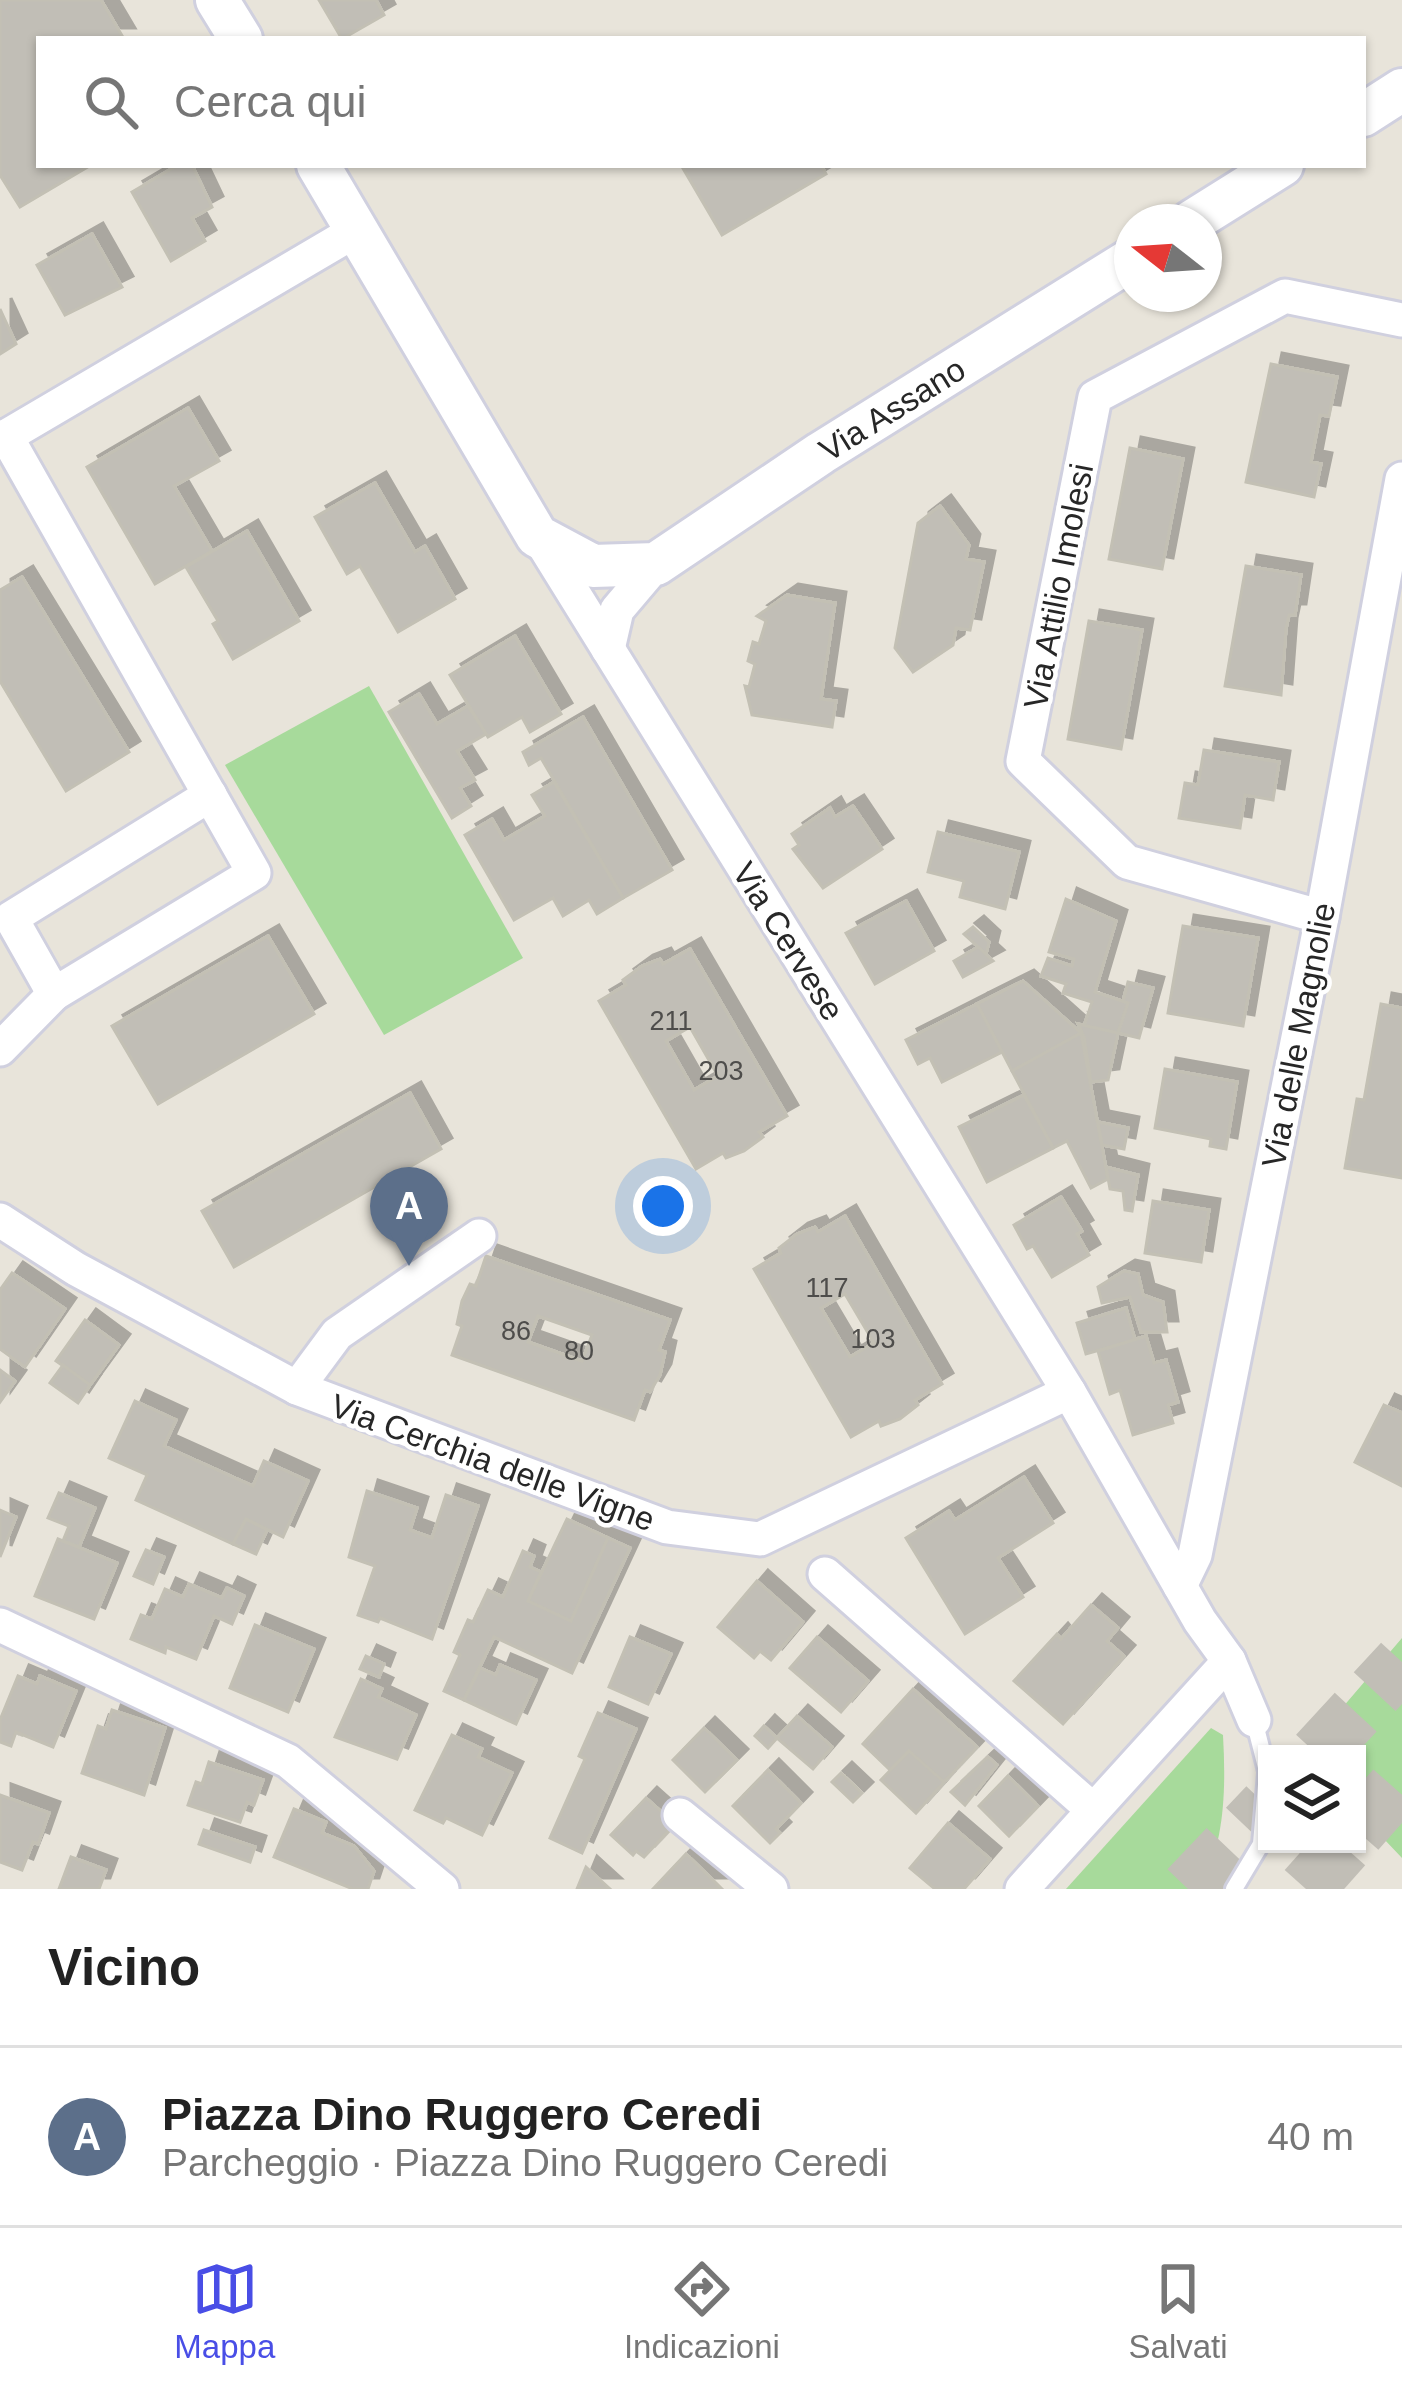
<!DOCTYPE html>
<html lang="it">
<meta charset="utf-8">
<style>
:root{--surface:#fff;--page:#f2f2f2;--text:#222;--muted:#767676;--line:#e0e0e0;--accent:#494ee6}
body{margin:0;font-family:Helvetica,sans-serif;background:var(--page);color:var(--text)}
.controls{position:absolute;right:36px;bottom:36px;display:grid;overflow:hidden;border-radius:0px;box-shadow:0 3px 9px #0004}
.controls button{width:108px;height:108px;display:grid;place-items:center;padding:0;border:0;border-bottom:3px solid var(--line);background:var(--surface);color:var(--text);font:60px sans-serif}
.compass{position:absolute;left:1114px;top:204px;width:108px;height:108px;border-radius:50%;background:var(--surface);box-shadow:0 3px 9px #0004;rotate:287deg}
.you{position:absolute;left:663px;top:1206px;width:42px;height:42px;margin:-30px;border:9px solid #fff;border-radius:50%;background:#1a73e8;box-shadow:0 0 0 18px #1a73e833}
.badge{display:grid;place-items:center;width:78px;height:78px;border-radius:50%;background:var(--accent);color:#fff;font-size:39px;font-weight:700}
.pin{position:absolute;translate:-50% -99px;filter:drop-shadow(0 3px 6px #0008)}
.pin::after{content:'';position:absolute;top:63px;width:42px;height:36px;background:inherit;clip-path:polygon(0 0,100% 0,50% 100%)}
.list{margin:0;padding:0;list-style:none}
h2{display:flex;justify-content:space-between;align-items:center;height:156px;margin:0;padding:0 48px;font-size:51px}
h2 small{font-size:39px;font-weight:400;color:var(--muted)}
.list li{display:grid;grid-template-columns:78px 1fr auto;gap:36px;align-items:center;box-sizing:border-box;height:180px;padding:0 48px;border-top:3px solid var(--line)}
.list b{display:block;font-size:45px;white-space:nowrap}
.list p{margin:0;font-size:39px;white-space:nowrap;color:var(--muted)}
.list em{font-size:39px;font-style:normal;color:var(--muted)}
.icon{flex:none;width:66px;height:66px;fill:none;stroke:currentColor;stroke-width:2;stroke-linecap:round;stroke-linejoin:round}
.map{position:relative;flex:none;width:1402px;height:1889px;overflow:hidden}
.search{position:absolute;background:var(--surface);box-shadow:0 3px 9px #0004;left:36px;right:36px;top:36px;height:132px;display:flex;align-items:center;gap:30px;box-sizing:border-box;padding:0 42px;border-radius:0px;color:var(--muted);font-size:45px}
.sheet{height:336px;background:var(--surface)}
nav{display:flex;justify-content:space-around;align-items:center;box-sizing:border-box;height:168px;border-top:3px solid var(--line);background:var(--surface);font-size:33px;color:var(--muted)}
nav a{display:grid;justify-items:center;gap:6px}
nav .on{color:var(--accent)}
.map>svg:first-child{display:block}
</style>
<div class="map">
<svg width="1402" height="1889" viewBox="0 0 1402 1889">
<defs>
<filter id="shadow"><feDropShadow dx="11" dy="-11" stdDeviation="0" flood-color="#0004"/></filter>
</defs>
<rect width="100%" height="100%" fill="#e8e4da"/>
<g fill="#a7da9b">
<polygon points="369,686 523,958 384,1035 225,765"/>
<polygon points="1402,1638 1402,1858 1384,1839 1357,1796 1357,1754 1335,1754 1324,1729"/>
<path d="M1211 1728 1223 1735C1226 1789 1225 1840 1201 1889H1066Z"/>
</g>
<g fill="#c1beb6" stroke="#c3c0b4" stroke-width="3" fill-rule="evenodd" filter="url(#shadow)">
<polygon points="0,0 101,0 124,39 39,39 39,165 91,165 20,207 0,175"/>
<polygon points="319,0 376,0 384,15 342,39"/>
<polygon points="178,165 192,165 212,207 192,218 205,241 171,261 132,192"/>
<polygon points="681,165 821,165 826,174 722,235"/>
<polygon points="92,234 122,287 65,315 37,265"/>
<polygon points="0,309 16,344 0,354"/>
<polygon points="1271,364 1337,377 1329,416 1320,415 1311,462 1321,464 1314,497 1246,482"/>
<polygon points="188,408 219,461 174,486 212,551 155,584 87,467"/>
<polygon points="1130,448 1183,459 1162,569 1109,559"/>
<polygon points="375,483 415,552 425,546 455,599 398,632 360,566 347,574 315,517"/>
<polygon points="940,506 969,545 966,559 984,562 970,630 956,628 953,645 913,672 895,648 918,523"/>
<polygon points="247,531 299,621 233,659 213,624 218,621 186,567"/>
<polygon points="1246,566 1301,575 1295,615 1289,615 1286,629 1281,695 1225,686"/>
<polygon points="22,577 129,752 66,791 0,681 0,590"/>
<polygon points="787,595 835,603 821,699 836,701 832,727 752,715 745,686 749,687 755,664 748,661 753,642 759,644 766,621 757,616"/>
<polygon points="1089,621 1142,630 1121,749 1068,739"/>
<polygon points="515,636 561,714 530,732 522,717 488,737 450,675"/>
<polygon points="419,694 437,724 468,706 486,734 457,751 475,780 460,788 471,806 452,818 389,712"/>
<polygon points="583,717 672,870 623,898 541,758 529,765 523,752"/>
<polygon points="1204,750 1279,762 1273,800 1245,795 1240,828 1179,818 1185,783 1198,785"/>
<polygon points="554,782 623,898 597,914 589,900 563,916 553,898 514,920 465,835 492,819 504,840 545,816 532,795"/>
<polygon points="853,806 882,849 823,888 793,849 799,845 792,834 830,808 835,817"/>
<polygon points="938,832 1019,852 1005,909 960,897 964,881 928,872"/>
<polygon points="1066,899 1116,921 1095,992 1128,1003 1118,1033 1084,1026 1092,1002 1063,993 1066,984 1041,976 1048,958 1072,966 1074,959 1049,952"/>
<polygon points="906,901 934,951 875,984 846,933"/>
<polygon points="1183,926 1258,938 1243,1026 1168,1013"/>
<polygon points="973,927 989,942 986,954 964,934"/>
<polygon points="268,936 314,1014 158,1104 112,1026"/>
<polygon points="978,947 993,961 963,977 954,961"/>
<path d="M690 949 787 1116 759 1132 763 1137 744 1151 726 1158 723 1153 696 1169 599 1001 626 985 623 980 642 966 660 959 663 964ZM690 1027 718 1076 694 1090 666 1041Z"/>
<polygon points="1023,981 1081,1033 1012,1071 977,1004"/>
<polygon points="1128,982 1153,988 1139,1038 1118,1033 1128,1003 1123,1001"/>
<polygon points="977,1004 1002,1052 942,1082 930,1058 918,1064 906,1040"/>
<polygon points="1381,1004 1402,1008 1402,1178 1345,1168 1357,1099 1364,1100"/>
<polygon points="1078,1024 1118,1033 1108,1080 1091,1082 1084,1037"/>
<polygon points="1081,1033 1108,1179 1091,1188 1067,1141 1053,1148 1012,1071"/>
<polygon points="1165,1069 1237,1082 1226,1149 1210,1146 1211,1139 1155,1128"/>
<polygon points="410,1093 441,1149 234,1267 202,1211"/>
<polygon points="1024,1095 1053,1148 987,1182 959,1127"/>
<polygon points="1098,1122 1128,1128 1124,1149 1102,1145"/>
<polygon points="1106,1167 1138,1175 1132,1211 1125,1210 1123,1191 1110,1189"/>
<polygon points="1061,1197 1082,1231 1077,1234 1089,1255 1052,1277 1033,1246 1027,1249 1014,1225"/>
<polygon points="1153,1201 1209,1210 1201,1262 1145,1253"/>
<path d="M845 1216 942 1384 915 1400 918 1405 900 1419 881 1426 879 1421 851 1437 754 1269 781 1253 779 1248 797 1234 815 1227 818 1232ZM845 1294 874 1343 850 1357 821 1308Z"/>
<path d="M486 1256 670 1320 659 1350 665 1352 660 1375 650 1392 645 1390 634 1420 452 1355 462 1326 457 1324 462 1301 470 1284 476 1286ZM538 1316 592 1335 582 1361 528 1342Z"/>
<polygon points="1124,1271 1138,1274 1143,1295 1163,1302 1167,1332 1141,1332 1130,1297 1102,1303 1098,1287"/>
<polygon points="12,1273 65,1309 25,1367 0,1349 0,1290"/>
<polygon points="1126,1308 1135,1340 1086,1354 1077,1323"/>
<polygon points="85,1320 119,1345 90,1385 56,1361"/>
<polygon points="1146,1336 1154,1363 1166,1360 1178,1402 1168,1405 1173,1423 1133,1435 1120,1390 1110,1394 1098,1351"/>
<polygon points="63,1365 90,1385 78,1403 50,1383"/>
<polygon points="0,1370 15,1381 0,1402"/>
<polygon points="135,1401 176,1420 164,1446 253,1486 264,1461 308,1481 283,1537 246,1519 233,1544 136,1500 147,1475 109,1458"/>
<polygon points="1384,1405 1402,1413 1402,1486 1355,1462"/>
<polygon points="1024,1477 1053,1523 998,1558 1023,1597 965,1634 906,1538 949,1511 955,1520"/>
<polygon points="367,1491 417,1508 410,1530 432,1538 446,1495 478,1506 432,1639 380,1618 378,1622 358,1615 375,1566 349,1557"/>
<polygon points="59,1493 95,1508 79,1547 63,1541 69,1526 48,1518"/>
<polygon points="0,1510 16,1517 0,1557"/>
<polygon points="246,1519 267,1530 256,1554 233,1544"/>
<polygon points="567,1519 608,1538 571,1621 528,1601"/>
<polygon points="608,1538 630,1548 572,1673 494,1637 464,1700 444,1691 460,1655 454,1652 468,1620 473,1622 488,1590 503,1597 523,1551 534,1556 530,1567 541,1572 528,1601 571,1621"/>
<polygon points="58,1539 117,1563 94,1619 35,1596"/>
<polygon points="146,1550 164,1557 153,1584 134,1576"/>
<polygon points="757,1581 803,1622 771,1660 760,1651 754,1658 718,1627"/>
<polygon points="189,1584 222,1598 227,1588 244,1596 232,1624 214,1616 196,1659 166,1647 165,1653 131,1639 141,1615 152,1619 165,1589 183,1597"/>
<polygon points="1091,1605 1118,1628 1107,1641 1124,1656 1063,1724 1014,1681 1057,1634 1061,1639"/>
<polygon points="255,1625 314,1649 288,1712 230,1688"/>
<polygon points="630,1637 671,1654 648,1704 609,1687"/>
<polygon points="817,1637 868,1681 841,1712 790,1668"/>
<polygon points="366,1656 384,1664 379,1677 360,1669"/>
<polygon points="500,1665 536,1680 516,1724 464,1700 480,1668 496,1675"/>
<polygon points="18,1676 37,1684 40,1676 76,1691 53,1747 16,1732 11,1746 0,1742 0,1720"/>
<polygon points="361,1679 382,1689 378,1697 416,1715 397,1759 335,1737"/>
<polygon points="913,1689 977,1747 944,1782 909,1751 890,1770 863,1744"/>
<polygon points="112,1710 165,1728 144,1795 82,1773 98,1726 106,1729"/>
<polygon points="598,1713 636,1729 582,1853 550,1838 585,1759 579,1756"/>
<polygon points="797,1716 832,1747 813,1769 777,1738"/>
<polygon points="764,1726 777,1738 768,1748 755,1736"/>
<polygon points="704,1728 737,1760 705,1792 673,1760"/>
<polygon points="452,1735 482,1749 478,1757 512,1773 482,1835 446,1818 443,1823 415,1810"/>
<polygon points="909,1751 944,1782 916,1813 881,1780"/>
<polygon points="988,1757 997,1765 965,1805 951,1792"/>
<polygon points="209,1762 263,1780 254,1805 247,1802 240,1822 188,1805 196,1782 202,1784"/>
<polygon points="768,1770 801,1803 776,1829 780,1833 770,1843 733,1806"/>
<polygon points="841,1773 862,1793 853,1802 832,1782"/>
<polygon points="1008,1776 1038,1806 1009,1836 979,1806"/>
<polygon points="0,1795 49,1813 38,1844 33,1842 22,1870 0,1862"/>
<polygon points="646,1798 675,1824 644,1857 636,1851 633,1855 611,1835"/>
<polygon points="294,1809 326,1822 322,1833 354,1846 374,1871 368,1889 353,1889 274,1857"/>
<polygon points="948,1823 990,1859 964,1889 935,1889 910,1868"/>
<polygon points="204,1830 255,1847 250,1862 199,1844"/>
<polygon points="686,1854 712,1879 722,1889 653,1889"/>
<polygon points="71,1857 106,1870 99,1889 59,1889"/>
<polygon points="586,1867 610,1889 577,1889"/>
</g>
<g fill="none" stroke-linecap="round" stroke-linejoin="round">
<g stroke="#c1beb6" stroke-width="57" stroke-dasharray="57 28" stroke-linecap="butt">
<polyline points="1317,1754 1402,1662"/>
<polyline points="1357,1831 1402,1780"/>
<polyline points="1188,1889 1267,1806"/>
<polyline points="1306,1889 1346,1844"/>
</g>
<defs>
<g id="service">
<polyline points="1254,1720 1267,1771"/>
<polyline points="1234,1889 1261,1844 1267,1773"/>
</g>
<g id="minor">
<polyline points="0,440 357,230"/>
<polyline points="538,536 1069,1392 1200,1621 1229,1661 1254,1720"/>
<polyline points="608,649 617,610 656,564"/>
<polyline points="1322,917 1127,862 1023,761 1095,397 1285,296 1402,320"/>
<polyline points="54,994 11,918 210,795"/>
<polyline points="0,1049 54,994 254,873 6,436"/>
<polyline points="0,1220 76,1269 297,1388 667,1527 760,1539 1069,1392"/>
<polyline points="297,1388 337,1334 479,1236"/>
<polyline points="825,1574 1092,1809"/>
<polyline points="1180,1586 1195,1555 1322,917 1402,479"/>
<polyline points="0,1625 288,1761 442,1889"/>
<polyline points="680,1815 771,1889"/>
<polyline points="1022,1889 1229,1661"/>
</g>
<g id="tertiary">
<polyline points="217,0 241,39"/>
<polyline points="1363,115 1402,90"/>
<polyline points="318,165 537,536 593,566 656,564 821,453 1132,259"/>
<polyline points="1191,222 1282,165"/>
</g>
</defs>
<use href="#service" stroke="#d0d0df" stroke-width="22"/>
<use href="#minor" stroke="#d0d0df" stroke-width="39"/>
<use href="#tertiary" stroke="#d0d0df" stroke-width="48"/>
<use href="#service" stroke="#fff" stroke-width="16"/>
<use href="#minor" stroke="#fff" stroke-width="33"/>
<use href="#tertiary" stroke="#fff" stroke-width="42"/>
</g>
<g text-anchor="middle" stroke-width="9" stroke-linejoin="round" paint-order="stroke">
<g font-size="27" fill="#4e4d4b">
<text x="671" y="1030">211</text>
<text x="721" y="1080">203</text>
<text x="827" y="1297">117</text>
<text x="516" y="1340">86</text>
<text x="873" y="1348">103</text>
<text x="579" y="1360">80</text>
</g>
<g font-size="33" fill="#272727" stroke="#fff">
<text transform="translate(892 409) rotate(-32)" y="12">Via Assano</text>
<text transform="translate(1058 586) rotate(-79)" y="12">Via Attilio Imolesi</text>
<text transform="translate(789 941) rotate(58)" y="12">Via Cervese</text>
<text transform="translate(1298 1035) rotate(-79)" y="12">Via delle Magnolie</text>
<text transform="translate(493 1462) rotate(20)" y="12">Via Cerchia delle Vigne</text>
</g>
</g>
</svg>
<div class="controls">
<button><svg class="icon" aria-label="layers" viewBox="0 0 24 24"><path d="M12 4l9 5-9 5-9-5zM3 14l9 5 9-5"/></svg></button>
</div>
<svg class="compass" viewBox="-18 -18 36 36"><path d="M0-13l5 13h-10z" fill="#e53935"/><path d="M0 13l5-13h-10z" fill="#767676"/></svg>
<div class="you"></div>
<div class="pin badge" style="left:409px;top:1266px;background:#5c6f8a">A</div>
<div class="search"><svg class="icon" aria-label="search" viewBox="0 0 24 24"><circle cx="10" cy="10" r="6"/><path d="M15 15l6 6"/></svg>Cerca qui</div>
</div>
<section class="sheet">
<h2>Vicino<small></small></h2>
<ul class="list">
<li><span class="badge" style="background:#5c6f8a">A</span><div><b>Piazza Dino Ruggero Ceredi</b><p>Parcheggio · Piazza Dino Ruggero Ceredi</p></div><em>40 m</em></li>
</ul>
</section>
<nav>
<a class="on"><svg class="icon" aria-label="map" viewBox="0 0 24 24"><path d="M3 6l6-2 6 2 6-2v14l-6 2-6-2-6 2zM9 4v14M15 6v14"/></svg>Mappa</a>
<a><svg class="icon" aria-label="directions" viewBox="0 0 24 24"><path d="M12 3l9 9-9 9-9-9zM9 14v-3h6M13 9l2 2-2 2"/></svg>Indicazioni</a>
<a><svg class="icon" aria-label="saved" viewBox="0 0 24 24"><path d="M7 4h10v16l-5-4-5 4z"/></svg>Salvati</a>
</nav>
